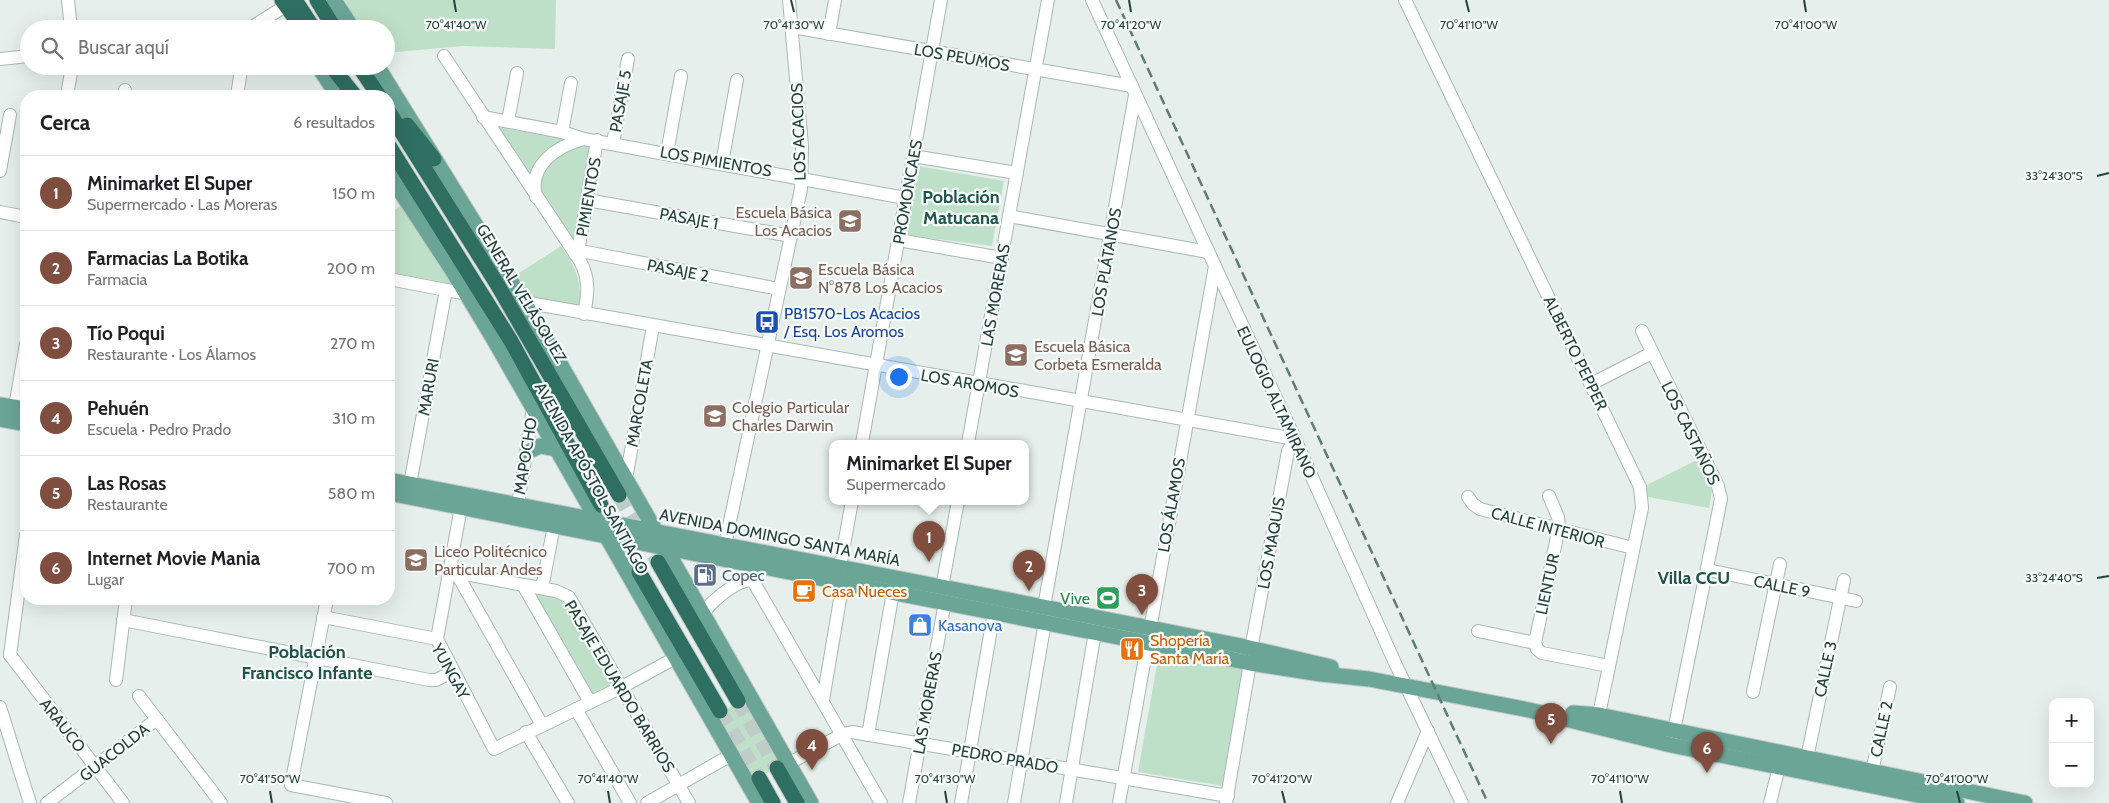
<!DOCTYPE html>
<html lang="es">
<meta charset="utf-8">
<style>
:root{--surface:#fff;--page:#f6f6f6;--text:#202124;--muted:#757577;--line:#e0e0e0;--accent:#7f4e3f}
body{margin:0;font-family:Cabin,sans-serif;background:var(--page);color:var(--text)}
.controls{position:absolute;right:15px;bottom:15px;display:grid;overflow:hidden;border-radius:10px;box-shadow:0 5px 20px #0002}
.controls button{width:45px;height:45px;display:grid;place-items:center;padding:0;border:0;border-bottom:1px solid var(--line);background:var(--surface);color:var(--text);font:25px sans-serif}
.you{position:absolute;left:898px;top:376px;width:18px;height:18px;margin:-12px;border:4px solid #fff;border-radius:50%;background:#1a73e8;box-shadow:0 0 0 8px #1a73e833}
.badge{display:grid;place-items:center;width:32px;height:32px;border-radius:50%;background:var(--accent);color:#fff;font-size:16px;font-weight:700}
.pin{position:absolute;translate:-50% -41px;filter:drop-shadow(0 1px 2px #0008)}
.pin::after{content:'';position:absolute;top:26px;width:18px;height:15px;background:inherit;clip-path:polygon(0 0,100% 0,50% 100%)}
.popup{position:absolute;left:829px;top:440px;width:200px;height:65px;box-sizing:border-box;display:grid;place-content:center;border-radius:10px;background:var(--surface);filter:drop-shadow(0 1px 4px #0005);font-size:16px;white-space:nowrap;color:var(--muted)}
.popup b{font-size:19px;color:var(--text)}
.popup::after{content:'';position:absolute;left:50%;top:100%;margin-left:-10px;border:10px solid transparent;border-top-color:var(--surface)}
.list{margin:0;padding:0;list-style:none}
h2{display:flex;justify-content:space-between;align-items:center;height:65px;margin:0;padding:0 20px;font-size:21px}
h2 small{font-size:16px;font-weight:400;color:var(--muted)}
.list li{display:grid;grid-template-columns:32px 1fr auto;gap:15px;align-items:center;box-sizing:border-box;height:75px;padding:0 20px;border-top:1px solid var(--line)}
.list b{display:block;font-size:19px;white-space:nowrap}
.list p{margin:0;font-size:16px;white-space:nowrap;color:var(--muted)}
.list em{font-size:16px;font-style:normal;color:var(--muted)}
.icon{flex:none;width:28px;height:28px;fill:none;stroke:currentColor;stroke-width:2;stroke-linecap:round;stroke-linejoin:round}
.map{position:relative;flex:none;width:2109px;height:803px;overflow:hidden}
.search{position:absolute;background:var(--surface);box-shadow:0 5px 20px #0002;left:20px;top:20px;width:375px;height:55px;display:flex;align-items:center;gap:12px;box-sizing:border-box;padding:0 18px;border-radius:28px;color:var(--muted);font-size:19px}
.panel{position:absolute;background:var(--surface);box-shadow:0 5px 20px #0002;left:20px;top:90px;width:375px;height:515px;border-radius:20px}
.map>svg:first-child{display:block}
</style>
<div class="map">
<svg width="2109" height="803" viewBox="0 0 2109 803">
<rect width="100%" height="100%" fill="#e6efeb"/>
<g fill="#bfe0c8">
<polygon points="345,0 556,0 555,49 463,46 386,53 386,29 361,29"/>
<polygon points="497,127 590,143 575,243"/>
<polygon points="918,166 1004,181 992,246 906,235"/>
<polygon points="402,205 454,286 389,275 389,213"/>
<path d="M561 246C574 265 583 281 579 305L529 297 516 275Z"/>
<polygon points="1697,460 1712,490 1709,508 1648,497 1645,486"/>
<polygon points="538,592 560,598 567,605 615,683 591,694 536,595"/>
<polygon points="1159,653 1244,668 1223,786 1138,772"/>
<polygon points="747,698 785,762 754,781 717,714"/>
</g>
<g fill="none" stroke-linecap="round" stroke-linejoin="round">
<g stroke="#bfccc8" stroke-width="15" stroke-dasharray="15 8" stroke-linecap="butt">
<polyline points="619,495 658,562"/>
<polyline points="601,505 639,572"/>
<polyline points="738,701 777,768"/>
<polyline points="720,711 759,778"/>
</g>
<defs>
<g id="minor">
<polyline points="68,0 71,29"/>
<polyline points="1092,0 1295,439 1395,663 1462,803"/>
<polyline points="1405,0 1640,487 1642,508 1597,724"/>
<polyline points="792,27 1132,86"/>
<polyline points="249,29 282,8"/>
<polyline points="829,34 835,0"/>
<path d="M444 56 580 261C590 279 588 294 584 314"/>
<polyline points="0,59 29,56"/>
<polyline points="67,96 72,66"/>
<polyline points="124,96 125,90"/>
<polyline points="237,96 240,76"/>
<polyline points="483,117 562,132 584,139"/>
<polyline points="508,121 517,73"/>
<polyline points="562,132 571,83"/>
<polyline points="613,143 628,59"/>
<polyline points="667,153 681,76"/>
<polyline points="913,156 1017,173"/>
<polyline points="722,163 737,80"/>
<polyline points="0,171 10,115"/>
<path d="M536 197C528 165 557 146 584 139L905 198"/>
<polyline points="587,200 791,236"/>
<polyline points="0,212 26,217"/>
<polyline points="1009,216 1208,252"/>
<polyline points="898,240 1002,258"/>
<polyline points="575,254 586,252 779,289"/>
<polyline points="575,254 579,246 597,140"/>
<polyline points="389,279 467,294"/>
<polyline points="524,302 1295,439"/>
<polyline points="1642,331 1718,486 1721,499 1672,740"/>
<polyline points="1591,384 1652,353"/>
<polyline points="15,407 26,344"/>
<polyline points="862,443 941,0"/>
<polyline points="968,443 1048,0"/>
<polyline points="626,479 653,326"/>
<polyline points="410,484 446,290"/>
<polyline points="1468,497 1473,504 1480,509 1633,548"/>
<polyline points="518,504 533,408"/>
<polyline points="461,507 437,639 494,749 622,687 675,658"/>
<polyline points="723,554 801,189 802,146 789,0"/>
<polyline points="840,567 852,501"/>
<polyline points="1708,570 1856,601"/>
<polyline points="449,571 556,591 569,597 689,803"/>
<polyline points="456,572 542,725"/>
<polyline points="523,585 590,702"/>
<polyline points="942,587 958,501"/>
<polyline points="542,588 554,526"/>
<polyline points="327,599 291,785 386,803"/>
<polyline points="1044,607 1135,95"/>
<path d="M703 615C708 603 741 576 753 581L881 803"/>
<polyline points="323,617 437,639"/>
<polyline points="123,620 429,680 436,680 452,672"/>
<polyline points="1478,631 1535,643"/>
<polyline points="1535,643 1559,527 1558,517 1549,496"/>
<polyline points="1535,643 1537,649 1542,653 1609,666"/>
<polyline points="1251,649 1288,451 1295,439"/>
<polyline points="10,655 123,803"/>
<polyline points="10,655 26,535"/>
<polyline points="116,680 126,599"/>
<polyline points="1753,692 1780,564"/>
<polyline points="139,696 221,803"/>
<polyline points="823,700 843,582"/>
<polyline points="0,707 30,803"/>
<polyline points="576,709 630,803"/>
<polyline points="526,732 568,803"/>
<polyline points="868,735 893,592"/>
<polyline points="1807,758 1844,580"/>
<polyline points="788,764 843,734 852,732 1228,796"/>
<polyline points="1872,772 1890,687"/>
<polyline points="47,803 157,719"/>
<polyline points="647,803 731,755"/>
<polyline points="909,803 945,602"/>
<polyline points="961,803 994,612"/>
<polyline points="1014,803 1045,622"/>
<polyline points="1066,803 1095,632"/>
<polyline points="1119,803 1215,266"/>
<polyline points="1226,803 1250,663"/>
<polyline points="1397,803 1428,731"/>
<polyline points="1770,803 1779,767"/>
</g>
<g id="major">
<polyline points="334,0 353,29"/>
<polyline points="318,66 338,96"/>
<polyline points="377,66 539,327 811,803"/>
<polyline points="389,174 452,270 493,338 759,803"/>
<polyline points="0,405 26,409"/>
<polyline points="0,419 26,424"/>
<polyline points="527,452 540,446 556,449"/>
<polyline points="389,480 942,587 1241,646 1331,667"/>
<polyline points="389,493 1250,663 1321,674 1369,679 1529,710 1671,745 1957,803"/>
<polyline points="1573,713 1599,715 2025,803"/>
</g>
<g id="highway">
<polyline points="282,0 303,29"/>
<polyline points="295,0 314,29"/>
<polyline points="317,0 335,29"/>
<polyline points="331,66 355,96"/>
<polyline points="359,66 379,96"/>
<polyline points="389,112 497,284 619,495"/>
<polyline points="407,125 434,159"/>
<polyline points="389,146 511,341 601,505"/>
<polyline points="658,562 738,701"/>
<polyline points="639,572 720,711"/>
<polyline points="777,768 797,803"/>
<polyline points="759,778 773,803"/>
</g>
</defs>
<use href="#minor" stroke="#a8b8b2" stroke-width="14"/>
<use href="#major" stroke="#c2cac8" stroke-width="17"/>
<use href="#highway" stroke="#c2cac8" stroke-width="17"/>
<use href="#minor" stroke="#fff" stroke-width="12"/>
<use href="#major" stroke="#6aa596" stroke-width="15"/>
<use href="#highway" stroke="#2f6f62" stroke-width="15"/>
<polyline stroke="#5f7d75" stroke-width="2.5" stroke-dasharray="10 5" stroke-linecap="butt" points="1116,0 1488,803"/>
</g>
<path fill="none" stroke="#24423a" stroke-width="2" d="M454 0 456 12M791 0 794 12M1129 0 1131 12M1466 0 1469 12M1804 0 1806 12M2097 176 2109 173M2097 578 2109 576M270 791 272 803M608 791 610 803M945 791 947 803M1282 791 1285 803M1620 791 1622 803M1957 791 1960 803"/>
<defs>
<symbol id="school-square" viewBox="-11 -11 22 22"><rect x="-9" y="-9" width="18" height="18" rx="4" fill="#8d6e63" stroke="#f7fbf9"/><path d="M0-5L7-2L0 1L-7-2ZM-4 1L0 2.5L4 1V4Q0 6-4 4Z" fill="#fff"/></symbol>
<symbol id="bus-square" viewBox="-11 -11 22 22"><rect x="-9" y="-9" width="18" height="18" rx="4" fill="#1a4fb4" stroke="#f7fbf9"/><path d="M-5-6H5V4H4V6H2V4H-2V6H-4V4H-5ZM-3.5-4V0h7V-4ZM-3.5 1.2v1.5H-2V1.2ZM2 1.2v1.5H3.5V1.2Z" fill="#fff"/></symbol>
<symbol id="university-square" viewBox="-11 -11 22 22"><rect x="-9" y="-9" width="18" height="18" rx="4" fill="#8d6e63" stroke="#f7fbf9"/><path d="M0-5L7-2L0 1L-7-2ZM-4 1L0 2.5L4 1V4Q0 6-4 4Z" fill="#fff"/></symbol>
<symbol id="fuel-square" viewBox="-11 -11 22 22"><rect x="-9" y="-9" width="18" height="18" rx="4" fill="#5c6f8a" stroke="#f7fbf9"/><path d="M-5.5-6h7V0h2V4h1.3V-2.5L3-4.5l.8-.8L6-3V5H2.5V1h-1V6h-7ZM-4.2-4.7v3.2H.2V-4.7Z" fill="#fff"/></symbol>
<symbol id="cafe-square" viewBox="-11 -11 22 22"><rect x="-9" y="-9" width="18" height="18" rx="4" fill="#e8710a" stroke="#f7fbf9"/><path d="M-5.5-4.5H6V0H3Q3 3.5 0 3.5H-2.5Q-5.5 3.5-5.5 0ZM3-3.2v2h1.7v-2ZM-6 4.5H4V6H-6Z" fill="#fff"/></symbol>
<symbol id="stadium-square" viewBox="-11 -11 22 22"><rect x="-9" y="-9" width="18" height="18" rx="4" fill="#2e9e5b" stroke="#f7fbf9"/><path d="M0-5a6.5 5 0 1 0 0 10a6.5 5 0 1 0 0-10ZM-3.5-1.8h7v3.6h-7Z" fill="#fff"/></symbol>
<symbol id="shop-square" viewBox="-11 -11 22 22"><rect x="-9" y="-9" width="18" height="18" rx="4" fill="#3f7fe0" stroke="#f7fbf9"/><path d="M-5-2.5h2.3a2.7 3.5 0 0 1 5.4 0H5L5.5 6h-11ZM-1.5-2.5h3a1.5 2.3 0 0 0-3 0Z" fill="#fff"/></symbol>
<symbol id="restaurant-square" viewBox="-11 -11 22 22"><rect x="-9" y="-9" width="18" height="18" rx="4" fill="#e8710a" stroke="#f7fbf9"/><path d="M-5-6h1v4h1v-4h1v4h1v-4h1v5L-1.5 .5V6h-2V.5L-5-1ZM5-6V6H3V1.5H1.5Q1.5-4 5-6Z" fill="#fff"/></symbol>
</defs>
<g fill-rule="evenodd">
<use href="#school-square" x="836" y="207" width="28" height="28"/>
<use href="#school-square" x="787" y="264" width="28" height="28"/>
<use href="#bus-square" x="753" y="308" width="28" height="28"/>
<use href="#school-square" x="1002" y="341" width="28" height="28"/>
<use href="#school-square" x="701" y="402" width="28" height="28"/>
<use href="#university-square" x="402" y="546" width="28" height="28"/>
<use href="#fuel-square" x="691" y="561" width="28" height="28"/>
<use href="#cafe-square" x="790" y="577" width="28" height="28"/>
<use href="#stadium-square" x="1094" y="584" width="28" height="28"/>
<use href="#shop-square" x="906" y="611" width="28" height="28"/>
<use href="#restaurant-square" x="1118" y="635" width="28" height="28"/>
</g>
<g text-anchor="middle" stroke-width="4.5" stroke-linejoin="round" paint-order="stroke">
<g font-size="16" fill="#24423a" stroke="#f7fbf9">
<text transform="translate(962 57) rotate(10)" y="6">LOS PEUMOS</text>
<text transform="translate(620 101) rotate(-80)" y="6">PASAJE 5</text>
<text transform="translate(798 132) rotate(-92)" y="6">LOS ACACIOS</text>
<text transform="translate(716 161) rotate(10)" y="6">LOS PIMIENTOS</text>
<text transform="translate(907 192) rotate(-80)" y="6">PROMONCAES</text>
<text transform="translate(588 197) rotate(-80)" y="6">PIMIENTOS</text>
<text transform="translate(689 218) rotate(10)" y="6">PASAJE 1</text>
<text transform="translate(1106 262) rotate(-80)" y="6">LOS PLÁTANOS</text>
<text transform="translate(678 270) rotate(11)" y="6">PASAJE 2</text>
<text transform="translate(522 293) rotate(59)" y="6">GENERAL VELÁSQUEZ</text>
<text transform="translate(995 295) rotate(-80)" y="6">LAS MORERAS</text>
<text transform="translate(1576 353) rotate(64)" y="6">ALBERTO PEPPER</text>
<text transform="translate(970 383) rotate(10)" y="6">LOS AROMOS</text>
<text transform="translate(428 387) rotate(-80)" y="6">MARURI</text>
<text transform="translate(1277 402) rotate(65)" y="6">EULOGIO ALTAMIRANO</text>
<text transform="translate(639 403) rotate(-80)" y="6">MARCOLETA</text>
<text transform="translate(1691 433) rotate(64)" y="6">LOS CASTAÑOS</text>
<text transform="translate(525 456) rotate(-81)" y="6">MAPOCHO</text>
<text transform="translate(592 478) rotate(61)" y="6">AVENIDA APÓSTOL SANTIAGO</text>
<text transform="translate(1171 505) rotate(-80)" y="6">LOS ÁLAMOS</text>
<text transform="translate(1548 527) rotate(15)" y="6">CALLE INTERIOR</text>
<text transform="translate(780 537) rotate(11)" y="6">AVENIDA DOMINGO SANTA MARÍA</text>
<text transform="translate(1271 543) rotate(-80)" y="6">LOS MAQUIS</text>
<text transform="translate(1547 584) rotate(-78)" y="6">LIENTUR</text>
<text transform="translate(1782 586) rotate(12)" y="6">CALLE 9</text>
<text transform="translate(1825 669) rotate(-78)" y="6">CALLE 3</text>
<text transform="translate(451 671) rotate(61)" y="6">YUNGAY</text>
<text transform="translate(620 686) rotate(59)" y="6">PASAJE EDUARDO BARRIOS</text>
<text transform="translate(927 703) rotate(-80)" y="6">LAS MORERAS</text>
<text transform="translate(63 725) rotate(52)" y="6">ARAUCO</text>
<text transform="translate(1881 729) rotate(-78)" y="6">CALLE 2</text>
<text transform="translate(114 752) rotate(-38)" y="6">GUACOLDA</text>
<text transform="translate(1005 758) rotate(10)" y="6">PEDRO PRADO</text>
</g>
<g font-size="16" fill="#785e54" stroke="#f7fbf9" text-anchor="start">
<text x="832" y="218" text-anchor="end">Escuela Básica<tspan x="832" dy="18">Los Acacios</tspan></text>
<text x="818" y="275">Escuela Básica<tspan x="818" dy="18">N°878 Los Acacios</tspan></text>
<text x="1034" y="352">Escuela Básica<tspan x="1034" dy="18">Corbeta Esmeralda</tspan></text>
<text x="732" y="413">Colegio Particular<tspan x="732" dy="18">Charles Darwin</tspan></text>
<text x="434" y="557">Liceo Politécnico<tspan x="434" dy="18">Particular Andes</tspan></text>
</g>
<g font-size="16" fill="#164399" stroke="#f7fbf9" text-anchor="start">
<text x="784" y="319">PB1570-Los Acacios<tspan x="784" dy="18">/ Esq. Los Aromos</tspan></text>
</g>
<g font-size="16" fill="#4e5e75" stroke="#f7fbf9" text-anchor="start">
<text x="722" y="581">Copec</text>
</g>
<g font-size="16" fill="#c56008" stroke="#f7fbf9" text-anchor="start">
<text x="822" y="597">Casa Nueces</text>
<text x="1150" y="646">Shopería<tspan x="1150" dy="18">Santa María</tspan></text>
</g>
<g font-size="16" fill="#27864d" stroke="#f7fbf9" text-anchor="end">
<text x="1090" y="604">Vive</text>
</g>
<g font-size="16" fill="#366cbe" stroke="#f7fbf9" text-anchor="start">
<text x="938" y="631">Kasanova</text>
</g>
<g font-size="18" font-weight="bold" fill="#1f5548" stroke="#f7fbf9">
<text x="961" y="203">Población<tspan x="961" dy="21">Matucana</tspan></text>
<text x="1694" y="584">Villa CCU</text>
<text x="307" y="658">Población<tspan x="307" dy="21">Francisco Infante</tspan></text>
</g>
</g>
<g font-size="12" text-anchor="middle" fill="#24423a" stroke="#f7fbf9" stroke-width="4.5" stroke-linejoin="round" paint-order="stroke">
<text x="456" y="29">70°41'40"W</text>
<text x="794" y="29">70°41'30"W</text>
<text x="1131" y="29">70°41'20"W</text>
<text x="1469" y="29">70°41'10"W</text>
<text x="1806" y="29">70°41'00"W</text>
<text x="2054" y="180">33°24'30"S</text>
<text x="2054" y="582">33°24'40"S</text>
<text x="270" y="783">70°41'50"W</text>
<text x="608" y="783">70°41'40"W</text>
<text x="945" y="783">70°41'30"W</text>
<text x="1282" y="783">70°41'20"W</text>
<text x="1620" y="783">70°41'10"W</text>
<text x="1957" y="783">70°41'00"W</text>
</g>
</svg>
<div class="controls">
<button>+</button>
<button>−</button>
</div>
<div class="you"></div>
<div class="pin badge" style="left:929px;top:562px">1</div>
<div class="popup"><b>Minimarket El Super</b>Supermercado</div>
<div class="pin badge" style="left:1029px;top:591px">2</div>
<div class="pin badge" style="left:1142px;top:615px">3</div>
<div class="pin badge" style="left:812px;top:770px">4</div>
<div class="pin badge" style="left:1551px;top:744px">5</div>
<div class="pin badge" style="left:1707px;top:773px">6</div>
<div class="search"><svg class="icon" aria-label="search" viewBox="0 0 24 24"><circle cx="10" cy="10" r="6"/><path d="M15 15l6 6"/></svg>Buscar aquí</div>
<section class="panel">
<h2>Cerca<small>6 resultados</small></h2>
<ul class="list">
<li><span class="badge">1</span><div><b>Minimarket El Super</b><p>Supermercado · Las Moreras</p></div><em>150 m</em></li>
<li><span class="badge">2</span><div><b>Farmacias La Botika</b><p>Farmacia</p></div><em>200 m</em></li>
<li><span class="badge">3</span><div><b>Tío Poqui</b><p>Restaurante · Los Álamos</p></div><em>270 m</em></li>
<li><span class="badge">4</span><div><b>Pehuén</b><p>Escuela · Pedro Prado</p></div><em>310 m</em></li>
<li><span class="badge">5</span><div><b>Las Rosas</b><p>Restaurante</p></div><em>580 m</em></li>
<li><span class="badge">6</span><div><b>Internet Movie Mania</b><p>Lugar</p></div><em>700 m</em></li>
</ul>
</section>
</div>
